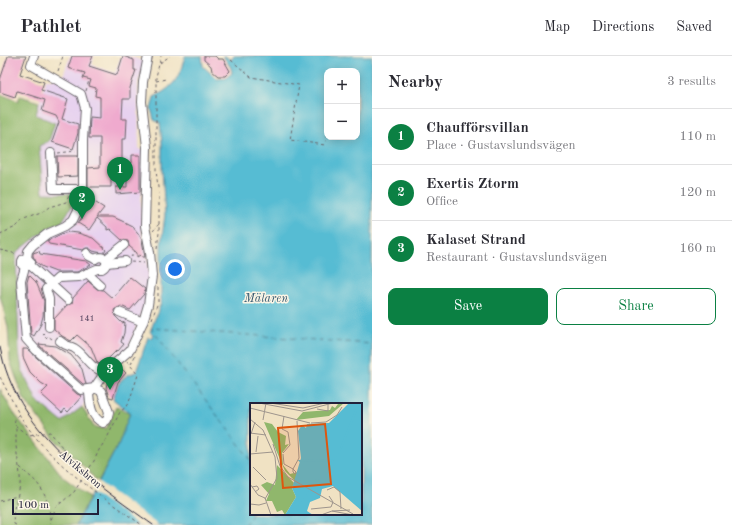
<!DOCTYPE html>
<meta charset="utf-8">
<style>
:root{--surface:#fff;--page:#f7f7f7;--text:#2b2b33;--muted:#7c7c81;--line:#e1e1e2;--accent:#0b8043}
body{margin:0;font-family:"Old Standard TT",serif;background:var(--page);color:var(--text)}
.controls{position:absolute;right:12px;top:12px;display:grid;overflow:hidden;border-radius:8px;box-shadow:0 2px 10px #0003}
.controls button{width:36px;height:36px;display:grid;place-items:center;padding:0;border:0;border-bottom:1px solid var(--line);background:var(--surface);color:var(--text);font:20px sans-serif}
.scale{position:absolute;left:12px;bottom:10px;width:87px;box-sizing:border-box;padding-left:4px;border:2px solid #22223b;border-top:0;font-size:11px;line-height:14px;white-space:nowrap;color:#22223b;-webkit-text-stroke:3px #fcf5e5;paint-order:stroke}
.you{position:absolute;left:175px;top:213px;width:14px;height:14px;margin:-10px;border:3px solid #fff;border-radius:50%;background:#1a73e8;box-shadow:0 0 0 6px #1a73e833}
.badge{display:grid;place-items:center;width:26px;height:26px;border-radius:50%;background:var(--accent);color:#fff;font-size:13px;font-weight:700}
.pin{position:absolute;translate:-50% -33px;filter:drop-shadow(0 1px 2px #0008)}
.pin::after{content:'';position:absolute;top:21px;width:14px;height:12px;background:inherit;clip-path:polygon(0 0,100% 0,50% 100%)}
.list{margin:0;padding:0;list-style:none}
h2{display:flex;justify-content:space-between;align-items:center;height:52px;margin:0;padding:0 16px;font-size:17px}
h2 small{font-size:13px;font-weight:400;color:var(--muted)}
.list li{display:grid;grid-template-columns:26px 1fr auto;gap:12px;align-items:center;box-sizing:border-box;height:56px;padding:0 16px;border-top:1px solid var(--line)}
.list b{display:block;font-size:15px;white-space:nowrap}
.list p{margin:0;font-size:13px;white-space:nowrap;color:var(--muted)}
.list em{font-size:13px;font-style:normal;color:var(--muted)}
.actions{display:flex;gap:8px;padding:12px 16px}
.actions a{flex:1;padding:9px 0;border:1px solid var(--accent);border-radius:8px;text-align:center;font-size:14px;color:var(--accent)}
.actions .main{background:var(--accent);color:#fff}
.map{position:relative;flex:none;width:372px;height:469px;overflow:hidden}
header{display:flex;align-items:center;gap:24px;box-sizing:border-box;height:56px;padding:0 20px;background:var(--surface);border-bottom:1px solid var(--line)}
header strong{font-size:19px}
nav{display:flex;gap:22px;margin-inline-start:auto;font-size:14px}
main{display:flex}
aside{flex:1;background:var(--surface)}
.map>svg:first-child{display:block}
</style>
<header>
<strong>Pathlet</strong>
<nav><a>Map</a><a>Directions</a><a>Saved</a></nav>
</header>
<main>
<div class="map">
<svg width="372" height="469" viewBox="0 0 372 469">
<rect width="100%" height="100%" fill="#fcf5e5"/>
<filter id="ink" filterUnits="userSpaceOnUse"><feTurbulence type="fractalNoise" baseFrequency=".025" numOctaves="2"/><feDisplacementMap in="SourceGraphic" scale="8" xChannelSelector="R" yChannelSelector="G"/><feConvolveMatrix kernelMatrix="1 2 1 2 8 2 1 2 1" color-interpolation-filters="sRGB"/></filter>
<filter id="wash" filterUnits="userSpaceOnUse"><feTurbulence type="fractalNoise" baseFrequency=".012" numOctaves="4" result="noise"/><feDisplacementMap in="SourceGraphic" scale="16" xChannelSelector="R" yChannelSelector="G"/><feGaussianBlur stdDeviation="0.9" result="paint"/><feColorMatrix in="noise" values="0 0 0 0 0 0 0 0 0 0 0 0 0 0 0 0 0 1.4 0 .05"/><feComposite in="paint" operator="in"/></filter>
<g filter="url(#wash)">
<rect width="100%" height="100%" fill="#f0e2c3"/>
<polygon fill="#e7d2ef" points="70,0 94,0 92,9 115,17 121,0 129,0 145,6 138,27 139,92 144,96 141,147 142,178 147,193 149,222 147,241 128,293 99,318 82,351 62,366 37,345 22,314 19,295 16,197 48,172 62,166 79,138 43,137 36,59 46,23 62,23"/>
<g fill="#90b76c" stroke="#596c54">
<polygon points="0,38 18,45 20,40 39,46 36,59 55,67 49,85 39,90 43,137 79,138 62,166 48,172 16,197 19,295 22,314 37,345 62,366 82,351 94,371 106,373 116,351 130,357 119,387 98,426 67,393 56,385 24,343 10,305 8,271 0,239"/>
<polygon points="0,333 13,356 63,421 90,441 76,469 0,469"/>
</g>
<path fill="#56bcd3" stroke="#3c6f87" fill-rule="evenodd" d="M185 0H202L203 10 217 23 226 22 232 17 231 12 223 0H225L231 4 234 0H372V469H76L119 387 130 357 113 343C118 328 119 321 136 316L148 281 151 282 153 278 150 276 161 247V189L165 159 162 114V86L160 67 154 64 151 53 154 41C175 30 179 22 185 0ZM327 15H357V81H327ZM251 348H361V458H251Z"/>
<polygon fill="#f0e2c3" points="96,424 137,454 158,469 138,469 104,444 91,435"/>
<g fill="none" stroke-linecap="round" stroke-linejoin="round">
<g stroke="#345870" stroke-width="1" stroke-dasharray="5 4" stroke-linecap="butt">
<polyline points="251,404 151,272 372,288"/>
<polyline points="244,469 253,458"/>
</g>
</g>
<g id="blocks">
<g fill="#efaace">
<polygon points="8,0 26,0 20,18 44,26 41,34 68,43 62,63 78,68 78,77 73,93 52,86 59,66 56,60 42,55 45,44 17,35 15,41 0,36 0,24"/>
<polygon points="72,0 93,0 89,10 117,19 123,0 134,4 134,14 136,14 130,32 130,43 123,43 122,63 127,63 126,83 122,83 122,107 111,107 111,131 88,131 88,112 100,111 100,82 89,82 90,61 100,62 100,41 95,40 96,32 89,30 91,24 83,22 85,17 68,12"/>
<polygon points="204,0 215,0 218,3 223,3 230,15 225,20 218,20 212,15 211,10 204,4"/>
<polygon points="132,99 140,99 140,136 116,138 116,131 127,131 127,107 132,107"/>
<polygon points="57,100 78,100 78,120 58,121"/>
<polygon points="93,145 104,152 97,161 113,161 122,165 132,170 138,177 142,184 145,201 142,201 140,199 137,201 137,197 129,190 128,185 122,184 110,173 107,174 107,171 97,162 89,174 78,167"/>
<polygon points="69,176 78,177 93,182 106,194 104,197 97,196 93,195 89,192 86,192 83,194 49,188 47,185 61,178"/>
<polygon points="39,195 40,198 86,205 91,209 77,216 56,216 43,211 36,206 33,200 33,197"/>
<polygon points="29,219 36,226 44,245 43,260 41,268 34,280 31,278 27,226"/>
<polygon points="130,221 145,233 144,238 130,254 121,250 114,254 115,260 122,267 125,266 124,277 121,286 124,288 118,295 117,294 109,302 99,308 97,306 91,291 77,279 71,285 62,280 54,273 54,263 67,249 72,247 73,242 88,225 97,233 103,234 112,242"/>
<polygon points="39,288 55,290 71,299 82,313 86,328 83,328 40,290"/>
<polygon points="23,293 27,293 77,338 82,340 68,356 65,353 62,357 41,338 48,331 41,327 30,316 23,301"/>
<polygon points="122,313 126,317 118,326 113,342 109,341 106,332 107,327"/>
</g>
</g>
</g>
<g filter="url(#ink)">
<use href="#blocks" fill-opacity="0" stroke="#6a656b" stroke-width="1"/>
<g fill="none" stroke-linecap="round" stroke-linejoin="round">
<defs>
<g id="minor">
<polyline points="51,97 53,133 82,133"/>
<polyline points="87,197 89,200 95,203"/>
<polyline points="27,202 28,195 33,189 47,178 65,170 73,164 83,144 83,84 85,52 81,38 31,9 34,0"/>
<polyline points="106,203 124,189"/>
<polyline points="107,207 125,205"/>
<polyline points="30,209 68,244"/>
<polyline points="25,211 30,209 31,206 27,202 23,203 22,205 22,209 25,211 21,225 26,283 36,294 81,334 94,332 105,316 130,294 143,266 148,249 152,220 150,196 145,170 147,91 142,46 143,26 148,0"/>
<polyline points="87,217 100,229"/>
<polyline points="119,256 143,266"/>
<path d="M49 271V243L46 233 58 222 79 221 97 213H102C111 208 104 197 95 203"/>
<path d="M60 285C67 291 68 289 74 292 87 300 88 312 105 316"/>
<path d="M94 332 101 335 109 356 107 364 103 367C91 362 90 348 89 337Z"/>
</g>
</defs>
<use href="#minor" stroke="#6a656b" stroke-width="10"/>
<g stroke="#6a656b" stroke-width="1" stroke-dasharray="3 3" stroke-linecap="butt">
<polyline points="231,4 251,21 299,29 290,84 325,89 327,79"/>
<polyline points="160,7 170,0"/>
<polyline points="58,15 63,0"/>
<polyline points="156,25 166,23"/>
<polyline points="86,35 89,24"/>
<polyline points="58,97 76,95"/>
<polyline points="153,175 159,168"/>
<polyline points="0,178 16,171 24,163 41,157 49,151 66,146 69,140"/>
<polyline points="157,192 159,177 159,140 156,114 156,21 161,0"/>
<polyline points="0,194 17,198"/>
<polyline points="131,201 135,195"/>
<polyline points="131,206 144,207"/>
<polyline points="152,263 158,246 158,231"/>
<polyline points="45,277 43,279 46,282 48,280 52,283 53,282 54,283"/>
<polyline points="131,308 135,300"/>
<path d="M0 321 19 358C8 369 20 373 29 379L50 376 70 401 87 415"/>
<path d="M20 411C25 417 32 421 37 427 46 438 50 451 50 465"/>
<polyline points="0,445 17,440"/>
<path d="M16 469 14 468C11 452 18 444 20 429 21 415 17 403 16 389 16 383 16 377 16 370"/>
<polyline points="49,469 56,451 74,436 94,405 99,394 107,382 120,356 128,349 138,319 127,305"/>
</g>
<use href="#minor" stroke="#fff" stroke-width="8"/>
<path stroke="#22223b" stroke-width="1" d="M0 291C15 374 90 424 153 469"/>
<path stroke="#6a656b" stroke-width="1" stroke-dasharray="3 3" stroke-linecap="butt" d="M19 358C48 406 97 437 142 469"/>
</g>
</g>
<g text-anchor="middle" stroke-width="3" stroke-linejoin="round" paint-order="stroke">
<g font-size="9" fill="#554460">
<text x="87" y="265">141</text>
</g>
<g font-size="11" fill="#22223b" stroke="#fcf5e5">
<text transform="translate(81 413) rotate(40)" y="4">Alviksbron</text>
</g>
<g font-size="12" font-style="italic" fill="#345870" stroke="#fcf5e5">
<text x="266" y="246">Mälaren</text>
</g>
</g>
<g transform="translate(250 347)">
<rect width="112" height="112" fill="#f0e2c3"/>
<path d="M94 0 79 13 46 17 53 9 80 7 82 3 85 5 88 1ZM14 19 22 21 28 29 36 33 35 42 39 41 32 50 33 62 40 71 48 69 45 78 35 68ZM27 62 44 80 42 85 46 94 35 112 32 107 27 109 22 98H16L19 91 11 82 17 79 25 82Z" fill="#90b76c"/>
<path d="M99 0H112V108L83 83 72 86 70 95 60 99 57 108 63 112H35L46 94 42 85 51 55 48 28 52 22 56 25 57 21 79 20Z" fill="#56bcd3"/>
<path fill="none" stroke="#56bcd3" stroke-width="2" d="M43 112 68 77 50 58 83 57 91 45 109 0"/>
<path fill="none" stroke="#9e958d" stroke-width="1" d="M9 0 52 8 83 0M20 0 53 5 75 0M0 5 60 20M67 6 78 8V0M0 16 13 27 25 54 27 75 15 96M13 17 16 0M61 20 76 19 87 12 92 4M0 30 16 32M1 31 5 19M23 41 30 63 38 74 103 111M6 49 8 33M33 50 40 42 38 29 32 26 34 13M0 51 23 49M33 51 34 61 43 66 49 55 47 18M3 64 16 77M43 66 46 69 45 71 43 69ZM0 81 8 92 15 95 21 112M2 84 7 83 9 86 5 89M77 87 84 84 90 89 91 106M0 101 9 102 16 100M61 106 81 104 83 99 79 93M82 108 100 107M71 112 82 108 103 112"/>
<path fill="#de560e" fill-opacity="0.15" stroke="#de560e" stroke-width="2" d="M75 21 81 81 33 85 28 25Z"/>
<rect width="112" height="112" fill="none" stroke="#22223b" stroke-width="2"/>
</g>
</svg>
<div class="controls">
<button>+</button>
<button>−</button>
</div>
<div class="scale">100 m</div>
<div class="you"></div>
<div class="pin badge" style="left:120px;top:134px">1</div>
<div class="pin badge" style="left:82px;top:163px">2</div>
<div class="pin badge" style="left:110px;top:334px">3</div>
</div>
<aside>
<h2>Nearby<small>3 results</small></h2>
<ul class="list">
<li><span class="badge">1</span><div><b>Chaufförsvillan</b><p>Place · Gustavslundsvägen</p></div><em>110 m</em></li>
<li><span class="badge">2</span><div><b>Exertis Ztorm</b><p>Office</p></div><em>120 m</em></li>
<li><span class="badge">3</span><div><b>Kalaset Strand</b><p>Restaurant · Gustavslundsvägen</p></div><em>160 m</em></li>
</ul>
<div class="actions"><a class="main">Save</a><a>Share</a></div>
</aside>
</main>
